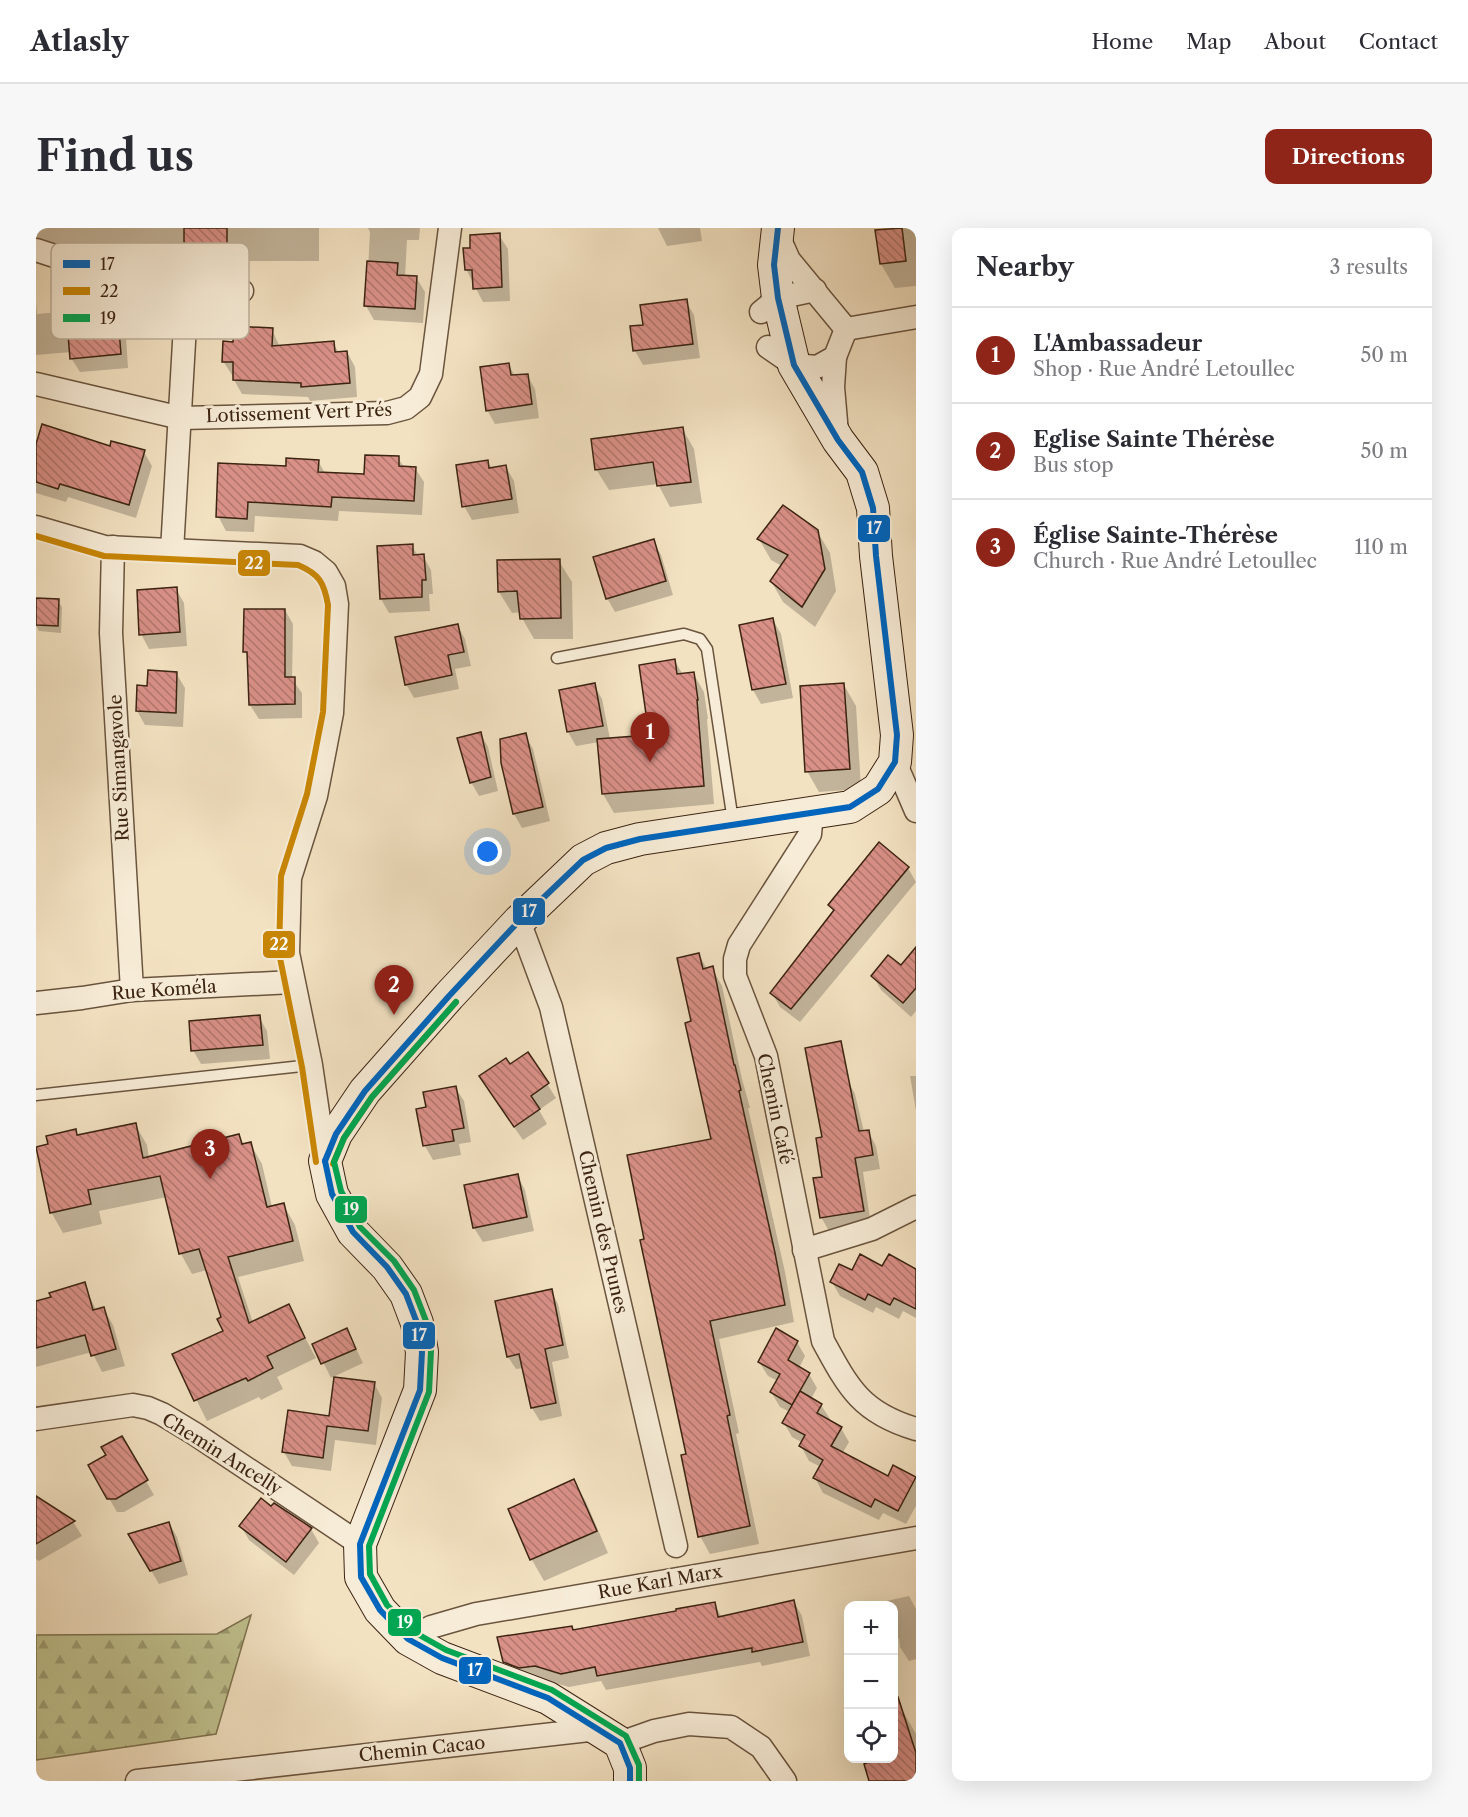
<!DOCTYPE html>
<meta charset="utf-8">
<style>
:root{--surface:#fff;--page:#f7f7f7;--text:#2b2b33;--muted:#7c7c81;--line:#e1e1e2;--accent:#8f2418}
body{margin:0;font-family:"Libre Caslon Text",serif;background:var(--page);color:var(--text)}
.controls{position:absolute;right:18px;bottom:18px;display:grid;overflow:hidden;border-radius:12px;box-shadow:0 6px 24px #0002}
.controls button{width:54px;height:54px;display:grid;place-items:center;padding:0;border:0;border-bottom:2px solid var(--line);background:var(--surface);color:var(--text);font:30px sans-serif}
.you{position:absolute;left:452px;top:624px;width:21px;height:21px;margin:-15px;border:4px solid #fff;border-radius:50%;background:#1a73e8;box-shadow:0 0 0 9px #1a73e833}
.badge{display:grid;place-items:center;width:39px;height:39px;border-radius:50%;background:var(--accent);color:#fff;font-size:20px;font-weight:700}
.pin{position:absolute;translate:-50% -50px;filter:drop-shadow(0 2px 3px #0008)}
.pin::after{content:'';position:absolute;top:32px;width:21px;height:18px;background:inherit;clip-path:polygon(0 0,100% 0,50% 100%)}
.list{margin:0;padding:0;list-style:none}
h2{display:flex;justify-content:space-between;align-items:center;height:78px;margin:0;padding:0 24px;font-size:26px}
h2 small{font-size:20px;font-weight:400;color:var(--muted)}
.list li{display:grid;grid-template-columns:39px 1fr auto;gap:18px;align-items:center;box-sizing:border-box;height:96px;padding:0 24px;border-top:2px solid var(--line)}
.list b{display:block;font-size:22px;white-space:nowrap}
.list p{margin:0;font-size:20px;white-space:nowrap;color:var(--muted)}
.list em{font-size:20px;font-style:normal;color:var(--muted)}
.icon{flex:none;width:33px;height:33px;fill:none;stroke:currentColor;stroke-width:2;stroke-linecap:round;stroke-linejoin:round}
.map{position:relative;flex:none;width:880px;height:1553px;overflow:hidden;border-radius:12px}
header{display:flex;align-items:center;gap:36px;box-sizing:border-box;height:84px;padding:0 30px;background:var(--surface);border-bottom:2px solid var(--line)}
header strong{font-size:28px}
nav{display:flex;gap:33px;margin-inline-start:auto;font-size:21px}
.intro{display:flex;align-items:center;justify-content:space-between;box-sizing:border-box;height:144px;padding:0 36px}
h1{margin:0;font-size:42px}
.button{padding:15px 27px;border-radius:12px;background:var(--accent);color:#fff;font-size:21px;font-weight:700}
main{display:flex;gap:36px;padding:0 36px}
aside{flex:1;background:var(--surface);border-radius:12px;box-shadow:0 6px 24px #0002}
.map>svg:first-child{display:block}
</style>
<header>
<strong>Atlasly</strong>
<nav><a>Home</a><a>Map</a><a>About</a><a>Contact</a></nav>
</header>
<div class="intro"><h1>Find us</h1><a class="button">Directions</a></div>
<main>
<div class="map">
<svg width="880" height="1553" viewBox="0 0 880 1553">
<defs>
<pattern id="forest-firs" width="22" height="20" patternUnits="userSpaceOnUse" patternTransform="scale(1.5)"><rect width="22" height="20" fill="#c0c28f"/><path d="M5 1l3.5 6h-7zM16 11l3.5 6h-7z" fill="#9d9d73"/></pattern>
<pattern id="building-back-hatch" width="6" height="6" patternUnits="userSpaceOnUse" patternTransform="scale(1.5)"><rect width="6" height="6" fill="#d99087"/><path d="M-1 5l2 2M0 0l6 6M5-1l2 2" fill="none" stroke="#b1756d"/></pattern>
</defs>
<rect width="100%" height="100%" fill="#f3e2c2"/>
<filter id="stains"><feTurbulence type="fractalNoise" baseFrequency=".00333" numOctaves="4"/><feColorMatrix values="0 0 0 0 .2 0 0 0 0 .09 0 0 0 0 .02 0 0 0 .5 -.17"/></filter>
<radialGradient id="worn" r=".72"><stop offset=".6" stop-color="#630" stop-opacity="0"/><stop offset="1" stop-color="#630" stop-opacity=".3"/></radialGradient>
<polygon fill="url(#forest-firs)" stroke="#7e7350" stroke-width="1.5" points="215,1387 180,1506 0,1532 0,1407 181,1406"/>
<g fill="#0003">
<polygon points="0,0 283,0 283,33 198,33 198,53 166,53 155,29 92,32 84,20 0,19"/>
<polygon points="332,0 384,0 383,12 371,12 369,49 380,49 389,64 387,95 338,92 330,78 334,4"/>
<polygon points="622,0 664,0 666,13 631,18"/>
<polygon points="868,0 880,0 880,58 859,60 845,36 841,3"/>
<polygon points="463,7 472,21 474,73 447,74 430,41 436,21"/>
<polygon points="650,73 658,87 664,130 607,137 599,123 596,100 608,98"/>
<polygon points="0,75 1,86 81,79 89,93 92,140 44,144 35,130 35,124 0,127"/>
<polygon points="236,102 244,119 297,115 303,125 311,124 319,139 321,169 274,173 272,169 206,166 198,152 198,148 196,147 187,133 199,115"/>
<polygon points="472,136 479,148 491,147 499,161 503,190 459,196 451,182"/>
<polygon points="646,200 658,221 666,275 634,279 622,256 573,262 560,241"/>
<polygon points="0,212 108,224 116,238 100,290 32,269 30,274 0,265"/>
<polygon points="362,230 368,239 379,240 388,254 386,287 303,283 302,293 219,288 218,304 190,303 182,288 251,240 282,233 289,245 330,247"/>
<polygon points="451,233 456,241 470,239 478,253 483,285 436,292 428,278"/>
<polygon points="781,303 794,325 800,363 779,399 747,374 735,353 746,338 735,332 723,311"/>
<polygon points="617,313 625,327 637,367 579,384 571,370"/>
<polygon points="376,318 382,328 387,328 395,342 397,366 393,366 394,383 353,385 345,371"/>
<polygon points="523,333 536,354 537,411 498,411 486,390 485,384 476,385 463,364"/>
<polygon points="140,361 148,375 151,418 113,421 105,406"/>
<polygon points="0,371 22,373 26,379 25,405 3,403 0,398"/>
<polygon points="249,382 257,396 256,451 266,465 266,490 223,491 214,477 213,431 209,424"/>
<polygon points="737,392 745,406 757,470 725,476 717,462 705,398"/>
<polygon points="421,397 429,411 435,438 419,441 423,461 378,470 370,456"/>
<polygon points="639,433 647,447 657,445 668,464 672,491 671,491 678,576 578,585 567,566 563,514 540,518 532,504 558,457 566,471 574,511 614,508"/>
<polygon points="140,445 149,460 147,499 109,497 101,483 102,459 113,459"/>
<polygon points="808,457 820,478 825,561 783,564 771,543"/>
<polygon points="444,505 452,519 462,563 443,568 435,554"/>
<polygon points="489,507 497,521 514,593 486,600 478,586"/>
<polygon points="872,640 880,654 764,794 744,779 736,765 798,684 794,678"/>
<polygon points="663,727 671,741 676,740 686,758 706,851 714,880 712,880 749,1044 758,1094 683,1111 703,1205 700,1206 723,1316 674,1326 664,1308 652,1228 610,1012 676,912 657,795"/>
<polygon points="880,736 880,783 875,789 845,762 837,748"/>
<polygon points="223,789 231,803 234,831 165,836 157,822"/>
<polygon points="492,826 520,870 503,882 511,896 487,912 453,863 473,838"/>
<polygon points="874,848 880,848 880,883"/>
<polygon points="811,851 819,866 828,904 832,903 840,918 844,941 827,944 835,997 793,1003 785,989 788,950 787,911"/>
<polygon points="419,859 428,873 435,914 423,916 425,927 397,932 389,918 391,880"/>
<polygon points="99,896 111,917 113,930 203,908 208,917 214,915 226,936 236,979 247,976 259,997 268,1033 202,1049 217,1095 252,1078 280,1130 241,1149 247,1161 225,1172 223,1169 171,1193 138,1127 189,1104 187,1089 171,1042 156,1046 145,1026 131,969 63,983 66,996 27,1005 15,984 14,917 39,903 42,908"/>
<polygon points="481,947 489,962 498,1003 447,1014 438,1000 430,958"/>
<polygon points="853,1028 880,1041 880,1090 867,1083 863,1091 840,1079 837,1085 804,1068 796,1054 817,1044 847,1040"/>
<polygon points="48,1056 60,1082 67,1080 77,1097 89,1138 66,1144 56,1124 0,1139 0,1075"/>
<polygon points="515,1063 522,1076 533,1130 516,1134 526,1188 504,1193 496,1180 488,1140 480,1141 472,1129"/>
<polygon points="311,1102 327,1135 295,1150 278,1116"/>
<polygon points="761,1114 769,1128 763,1140 773,1146 781,1160 775,1171 785,1177 794,1191 792,1193 805,1200 813,1214 806,1226 852,1250 858,1239 880,1251 880,1278 870,1296 847,1285 843,1292 787,1265 779,1250 785,1239 773,1233 765,1218 767,1215 756,1209 748,1195 754,1184 744,1179 735,1164 742,1153 732,1148 723,1134"/>
<polygon points="338,1155 346,1170 340,1217 299,1212 295,1243 256,1238 248,1224"/>
<polygon points="85,1210 118,1267 88,1284 81,1284 54,1238 72,1228"/>
<polygon points="538,1253 550,1274 572,1325 508,1353 496,1332 474,1281"/>
<polygon points="1,1270 38,1295 46,1308 3,1333 0,1331"/>
<polygon points="236,1280 275,1301 283,1315 258,1347 213,1312 205,1298"/>
<polygon points="133,1295 141,1309 152,1347 123,1356 94,1307"/>
<polygon points="873,1368 880,1381 880,1431 873,1433 864,1419 863,1410 858,1411 858,1378 838,1378 837,1376"/>
<polygon points="758,1374 766,1388 774,1428 726,1438 724,1434 570,1462 565,1453 533,1459 508,1452 492,1454 477,1448 468,1433 537,1403 642,1384 678,1375 686,1390"/>
<polygon points="864,1478 880,1506 880,1553 835,1553 828,1530 858,1530 858,1480"/>
</g>
<g fill="url(#building-back-hatch)" stroke="#3c2412" stroke-width="1.5">
<polygon points="148,0 191,0 191,40 156,39 156,21 148,20"/>
<polygon points="866,0 870,33 844,36 839,2"/>
<polygon points="464,5 466,59 437,61 436,42 429,42 427,20 434,20 434,7"/>
<polygon points="331,33 362,35 361,47 381,48 379,81 328,78"/>
<polygon points="651,71 657,116 597,123 594,98 607,97 604,77"/>
<polygon points="81,77 85,126 34,131 30,82"/>
<polygon points="198,98 237,100 236,118 298,113 299,124 311,123 314,155 265,159 265,155 197,152 197,134 186,134 187,113 197,114"/>
<polygon points="473,135 475,147 492,146 496,176 450,183 444,139"/>
<polygon points="6,196 74,218 75,213 109,222 93,277 24,256 22,261 0,254 0,216"/>
<polygon points="647,199 655,254 621,258 617,234 559,242 555,211"/>
<polygon points="329,227 363,228 363,238 380,239 378,273 296,269 295,279 212,274 211,291 180,289 182,235 250,238 250,230 283,232 282,244 328,246"/>
<polygon points="452,232 453,240 470,237 476,271 426,279 420,237"/>
<polygon points="747,277 782,302 789,341 766,379 734,353 752,327 721,311"/>
<polygon points="618,311 630,353 570,371 557,329"/>
<polygon points="377,316 377,327 388,326 390,352 386,352 386,369 344,371 341,318"/>
<polygon points="524,331 525,390 484,391 481,363 462,364 461,332"/>
<polygon points="141,359 144,404 103,407 101,362"/>
<polygon points="0,370 23,371 22,398 0,397"/>
<polygon points="208,381 249,381 249,449 259,449 259,476 213,477 211,424 207,424"/>
<polygon points="737,390 750,456 716,462 703,397"/>
<polygon points="422,396 428,424 412,427 416,447 369,457 359,409"/>
<polygon points="639,431 641,446 658,444 662,472 661,472 668,558 566,566 561,511 613,507 603,437"/>
<polygon points="112,442 141,444 140,485 100,483 101,457 111,458"/>
<polygon points="559,455 567,498 531,504 523,462"/>
<polygon points="808,455 814,541 769,544 764,458"/>
<polygon points="445,504 455,549 434,555 421,510"/>
<polygon points="490,505 507,579 477,586 465,535 464,511"/>
<polygon points="843,614 873,639 755,781 734,765 798,682 792,677"/>
<polygon points="880,719 880,760 867,775 835,748 852,727 865,737"/>
<polygon points="663,725 667,741 677,738 698,837 699,837 705,862 703,863 739,1025 749,1077 674,1093 694,1187 691,1188 714,1298 662,1309 645,1227 650,1226 604,1012 608,1011 591,927 675,911 649,795 655,793 641,730"/>
<polygon points="224,787 227,817 155,823 153,793"/>
<polygon points="805,813 823,903 833,902 837,927 819,930 828,983 784,990 777,950 786,949 780,910 786,909 769,820"/>
<polygon points="492,824 513,855 495,868 504,881 478,899 443,848 470,830 474,836"/>
<polygon points="420,858 428,900 416,902 418,913 387,918 380,881 390,879 387,864"/>
<polygon points="100,895 107,930 203,906 206,916 215,914 231,979 248,975 257,1013 192,1029 213,1095 253,1076 269,1110 231,1128 237,1140 212,1153 210,1150 158,1173 136,1126 187,1103 181,1091 185,1089 163,1021 143,1026 124,948 52,962 55,976 14,985 0,919 12,916 10,908 40,901 41,907"/>
<polygon points="482,946 491,989 437,1000 428,957"/>
<polygon points="824,1026 846,1038 853,1026 880,1041 880,1081 858,1070 854,1077 832,1066 829,1072 794,1054 803,1036 816,1042"/>
<polygon points="49,1054 57,1082 68,1079 80,1121 55,1128 49,1107 0,1120 0,1073 15,1069 13,1065"/>
<polygon points="516,1061 527,1117 509,1121 520,1175 495,1180 483,1126 471,1129 459,1073"/>
<polygon points="311,1100 320,1121 285,1136 276,1116"/>
<polygon points="740,1100 762,1113 752,1132 774,1145 756,1177 734,1164 744,1146 722,1134"/>
<polygon points="298,1149 339,1154 332,1203 291,1198 287,1230 246,1224 252,1182 293,1188"/>
<polygon points="764,1163 786,1176 781,1185 806,1199 795,1218 852,1248 857,1237 880,1249 862,1283 839,1271 835,1279 777,1250 787,1232 763,1218 769,1207 746,1195"/>
<polygon points="86,1208 112,1252 80,1271 71,1271 52,1237 70,1227 65,1219"/>
<polygon points="538,1251 561,1303 494,1332 472,1281"/>
<polygon points="0,1268 39,1293 0,1316"/>
<polygon points="225,1270 235,1278 238,1275 276,1300 250,1334 203,1298"/>
<polygon points="133,1294 145,1333 114,1343 92,1306"/>
<polygon points="758,1372 767,1414 716,1424 716,1420 561,1448 559,1439 525,1446 499,1438 483,1440 467,1434 461,1409 536,1398 537,1402 640,1383 640,1381 679,1374 682,1389"/>
<polygon points="862,1469 880,1525 880,1553 833,1553 828,1536 844,1530 858,1530 858,1470"/>
</g>
<g fill="none" stroke-linecap="round" stroke-linejoin="round">
<defs>
<g id="service">
<polyline points="521,430 648,406 664,411 671,421 697,593"/>
<polyline points="0,867 275,837"/>
</g>
<g id="minor">
<polyline points="741,5 753,32 810,101"/>
<polyline points="0,22 83,49 151,62 136,323"/>
<polyline points="151,62 206,63"/>
<polyline points="725,84 742,70 779,62"/>
<polyline points="810,101 880,89"/>
<polyline points="732,119 758,137 781,139 799,129"/>
<polyline points="0,156 145,190 351,185 370,180 384,169 395,146 414,0"/>
<polyline points="801,205 797,159 799,129 810,101"/>
<polyline points="0,299 69,319 264,328 278,334 290,344 298,358 301,376 296,485 280,568 254,650 252,725 275,837 289,932"/>
<polyline points="77,319 75,405 96,762"/>
<polyline points="859,534 880,583"/>
<path d="M776 585 774 606 703 717 699 731V748L730 828 787 1113C813 1161 826 1185 880 1201"/>
<polyline points="483,693 515,779 640,1318"/>
<polyline points="0,775 46,770 96,762 257,754"/>
<polyline points="768,1022 836,1001 880,979"/>
<polyline points="0,1191 97,1177 112,1180 126,1186 159,1206 324,1316"/>
<polyline points="372,1411 395,1399 440,1386 880,1310"/>
<polyline points="584,1515 618,1503 653,1496 695,1499 725,1519 749,1553"/>
<polyline points="101,1553 562,1501"/>
</g>
<polyline id="secondary" points="594,1553 594,1540 584,1515 512,1470 406,1430 372,1411 344,1382 325,1349 324,1316 384,1162 386,1124 381,1095 370,1066 351,1039 317,1004 296,966 289,933 300,906 329,863 413,768 483,693 547,632 570,620 604,611 814,579 842,561 859,534 861,507 840,328 837,280 826,244 802,212 758,137 742,70 738,37 742,0"/>
</defs>
<use href="#service" stroke="#6a543e" stroke-width="13"/>
<use href="#minor" stroke="#6a543e" stroke-width="25"/>
<use href="#secondary" stroke="#3c2412" stroke-width="34"/>
<use href="#service" stroke="#f7ecd7" stroke-width="10"/>
<use href="#minor" stroke="#f7ecd7" stroke-width="22"/>
<use href="#secondary" stroke="#f7ecd7" stroke-width="32"/>
<defs>
<g id="bus-1">
<polyline points="289,933 300,906 329,863 413,768 483,693 547,632 570,620 604,611 814,579 842,561 859,534 861,507 840,328 837,280 826,244 802,212 758,137 742,70 738,37 742,0"/>
<polyline points="289,933 296,966 317,1004 351,1039 370,1066 381,1095 386,1124 384,1162 324,1316 325,1349 344,1382 372,1411 406,1430 512,1470 584,1515 594,1540 594,1553"/>
</g>
<g id="bus-2">
<path d="M0 308 68 328 262 337C283 346 288 354 292 377L287 484 271 566 245 648 243 725 266 839 280 934"/>
<polyline points="297,936 308,910 336,869 420,774"/>
</g>
<polyline id="bus-3" points="420,774 336,869 308,910 298,934 305,963 324,999 358,1033 378,1062 390,1093 395,1123 393,1164 333,1318 334,1346 351,1377 378,1404 410,1422 516,1462 590,1508 603,1537 603,1553"/>
</defs>
<use href="#bus-1" stroke="#f7ecd7" stroke-width="10"/>
<use href="#bus-2" stroke="#f7ecd7" stroke-width="10"/>
<use href="#bus-3" stroke="#f7ecd7" stroke-width="10"/>
<use href="#bus-1" stroke="#0065bd" stroke-width="6"/>
<use href="#bus-2" stroke="#c88604" stroke-width="6"/>
<use href="#bus-3" stroke="#00a651" stroke-width="6"/>
</g>
<g text-anchor="middle" stroke-width="6" stroke-linejoin="round" paint-order="stroke">
<g font-size="18" fill="#3c2412" stroke="#f7ecd7">
<text transform="translate(263 185) rotate(-2)" y="6">Lotissement Vert Prés</text>
<text transform="translate(83 540) rotate(-93)" y="6">Rue Simangavole</text>
<text transform="translate(128 762) rotate(-4)" y="6">Rue Koméla</text>
<text transform="translate(739 881) rotate(78)" y="6">Chemin Café</text>
<text transform="translate(567 1004) rotate(77)" y="6">Chemin des Prunes</text>
<text transform="translate(186 1226) rotate(32)" y="6">Chemin Ancelly</text>
<text transform="translate(624 1354) rotate(-10)" y="6">Rue Karl Marx</text>
<text transform="translate(386 1521) rotate(-6)" y="6">Chemin Cacao</text>
</g>
</g>
<rect x="15" y="15" width="198" height="96" rx="9" fill="#f7ecd7" stroke="#bfb09c" stroke-width="1.5"/>
<rect x="27" y="32" width="27" height="8" fill="#0065bd"/>
<rect x="27" y="59" width="27" height="8" fill="#c88604"/>
<rect x="27" y="86" width="27" height="8" fill="#00a651"/>
<g font-size="16" fill="#3c2412">
<text x="64" y="42">17</text>
<text x="64" y="69">22</text>
<text x="64" y="96">19</text>
</g>
<g stroke="#f7ecd7" stroke-width="2">
<rect x="821" y="286" width="34" height="29" rx="6" fill="#0065bd"/>
<rect x="201" y="321" width="34" height="28" rx="6" fill="#c88604"/>
<rect x="476" y="669" width="34" height="29" rx="6" fill="#0065bd"/>
<rect x="226" y="702" width="34" height="29" rx="6" fill="#c88604"/>
<rect x="298" y="967" width="34" height="29" rx="6" fill="#00a651"/>
<rect x="366" y="1093" width="34" height="29" rx="6" fill="#0065bd"/>
<rect x="351" y="1380" width="35" height="29" rx="6" fill="#00a651"/>
<rect x="422" y="1428" width="34" height="29" rx="6" fill="#0065bd"/>
</g>
<g font-size="16" text-anchor="middle" font-weight="bold" fill="#fff">
<text x="838" y="306">17</text>
<text x="218" y="341">22</text>
<text x="493" y="689">17</text>
<text x="243" y="722">22</text>
<text x="315" y="987">19</text>
<text x="383" y="1113">17</text>
<text x="369" y="1400">19</text>
<text x="439" y="1448">17</text>
</g>
<rect width="100%" height="100%" filter="url(#stains)"/>
<rect width="100%" height="100%" fill="url(#worn)"/>
</svg>
<div class="controls">
<button>+</button>
<button>−</button>
<button><svg class="icon" aria-label="locate" viewBox="0 0 24 24"><circle cx="12" cy="12" r="6"/><path d="M12 2v4M12 18v4M2 12h4M18 12h4"/></svg></button>
</div>
<div class="you"></div>
<div class="pin badge" style="left:614px;top:534px">1</div>
<div class="pin badge" style="left:358px;top:787px">2</div>
<div class="pin badge" style="left:174px;top:951px">3</div>
</div>
<aside>
<h2>Nearby<small>3 results</small></h2>
<ul class="list">
<li><span class="badge">1</span><div><b>L'Ambassadeur</b><p>Shop · Rue André Letoullec</p></div><em>50 m</em></li>
<li><span class="badge">2</span><div><b>Eglise Sainte Thérèse</b><p>Bus stop</p></div><em>50 m</em></li>
<li><span class="badge">3</span><div><b>Église Sainte-Thérèse</b><p>Church · Rue André Letoullec</p></div><em>110 m</em></li>
</ul>
</aside>
</main>
